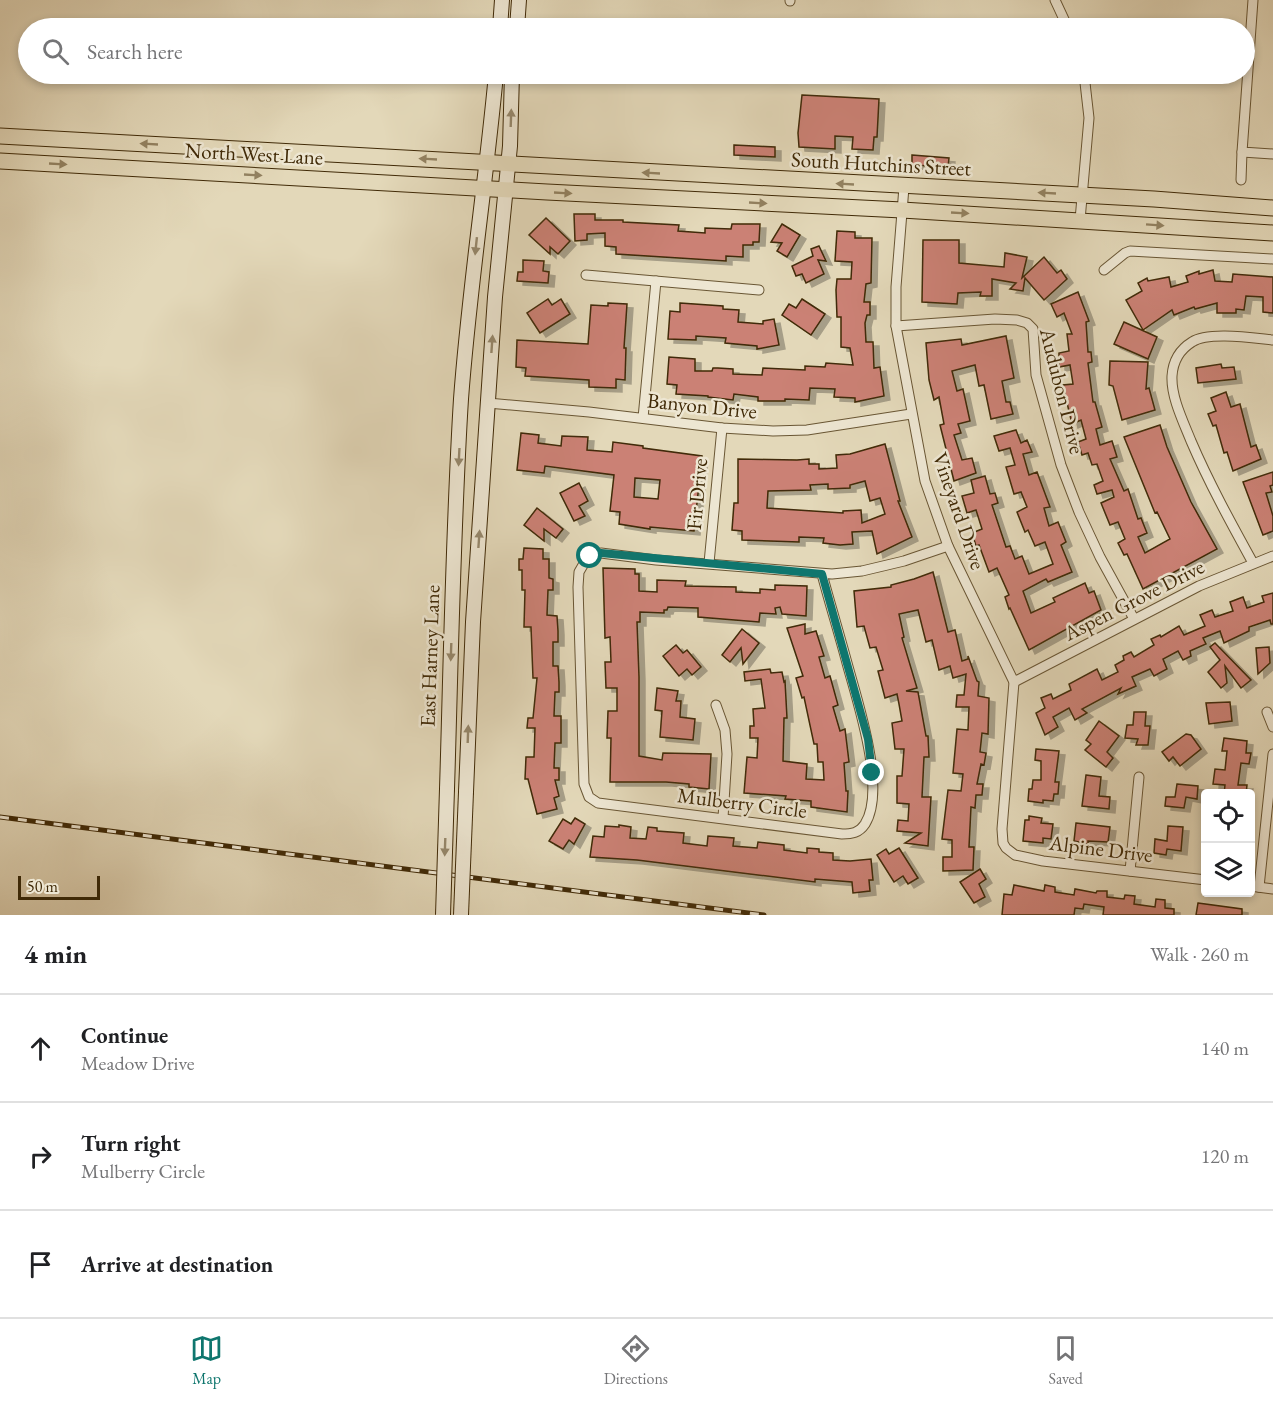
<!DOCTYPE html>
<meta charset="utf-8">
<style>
:root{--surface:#fff;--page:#f6f6f6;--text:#202124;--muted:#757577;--line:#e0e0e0;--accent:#0f766e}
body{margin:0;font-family:"EB Garamond",serif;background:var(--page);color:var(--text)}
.controls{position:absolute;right:18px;bottom:18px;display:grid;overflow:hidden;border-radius:6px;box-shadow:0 3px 9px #0003}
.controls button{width:54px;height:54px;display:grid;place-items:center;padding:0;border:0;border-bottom:2px solid var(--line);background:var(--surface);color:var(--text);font:30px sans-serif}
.scale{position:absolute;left:18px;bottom:15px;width:82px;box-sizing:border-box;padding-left:6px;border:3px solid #402a07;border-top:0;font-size:16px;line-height:21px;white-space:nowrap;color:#402a07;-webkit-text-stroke:4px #ede6d2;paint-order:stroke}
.stop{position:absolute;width:18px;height:18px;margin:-14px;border:4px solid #0f766e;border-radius:50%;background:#fff}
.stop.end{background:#0f766e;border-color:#fff;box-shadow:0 2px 6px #0008}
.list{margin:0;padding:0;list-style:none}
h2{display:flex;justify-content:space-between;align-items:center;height:78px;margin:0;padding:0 24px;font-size:26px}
h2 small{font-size:20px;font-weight:400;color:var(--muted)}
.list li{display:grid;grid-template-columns:39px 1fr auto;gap:18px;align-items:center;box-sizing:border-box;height:108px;padding:0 24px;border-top:2px solid var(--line)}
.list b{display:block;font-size:22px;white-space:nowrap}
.list p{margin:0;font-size:20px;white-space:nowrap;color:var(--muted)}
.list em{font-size:20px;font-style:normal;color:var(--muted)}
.icon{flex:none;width:33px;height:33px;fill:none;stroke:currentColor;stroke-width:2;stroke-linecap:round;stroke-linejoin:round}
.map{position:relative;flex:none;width:1273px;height:915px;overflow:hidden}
.search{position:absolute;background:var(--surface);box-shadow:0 3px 9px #0003;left:18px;right:18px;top:18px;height:66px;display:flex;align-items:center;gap:15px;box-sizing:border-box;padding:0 21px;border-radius:33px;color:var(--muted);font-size:22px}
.sheet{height:402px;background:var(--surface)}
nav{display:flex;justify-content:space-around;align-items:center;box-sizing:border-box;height:84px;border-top:2px solid var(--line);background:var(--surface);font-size:16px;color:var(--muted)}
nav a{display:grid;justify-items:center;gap:3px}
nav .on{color:var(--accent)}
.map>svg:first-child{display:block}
</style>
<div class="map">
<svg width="1273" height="915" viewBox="0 0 1273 915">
<defs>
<filter id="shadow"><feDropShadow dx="6" dy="4" stdDeviation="0" flood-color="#0004"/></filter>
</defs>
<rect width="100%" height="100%" fill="#e3d8b9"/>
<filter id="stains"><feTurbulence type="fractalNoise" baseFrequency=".00333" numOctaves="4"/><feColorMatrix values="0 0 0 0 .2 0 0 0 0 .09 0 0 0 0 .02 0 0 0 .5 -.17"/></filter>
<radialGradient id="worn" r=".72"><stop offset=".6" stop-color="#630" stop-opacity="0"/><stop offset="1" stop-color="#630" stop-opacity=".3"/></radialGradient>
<g fill="#cb8175" stroke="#402a07" stroke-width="1.5" fill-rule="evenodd" filter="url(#shadow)">
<polygon points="802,95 879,99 877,137 874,137 873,150 852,149 853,137 835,136 835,149 799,147 798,133"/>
<polygon points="734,145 775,147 775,157 734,155"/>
<polygon points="912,155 949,158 948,167 912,165"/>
<polygon points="574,214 595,214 595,220 623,220 623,222 679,225 678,231 705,233 705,228 731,229 732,224 760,224 759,242 753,242 753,245 743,245 743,257 726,256 726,261 616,254 616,247 605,246 605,233 587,234 587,240 575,241"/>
<polygon points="546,218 570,241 558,254 550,247 550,254 529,235"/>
<polygon points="782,224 800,235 787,257 777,251 782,243 771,242"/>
<polygon points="837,231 855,232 855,238 872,238 871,283 866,284 864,302 870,302 870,315 867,315 865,323 866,342 873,342 874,368 880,367 884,396 855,402 855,398 834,397 835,389 810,388 809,400 785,399 785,401 758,401 758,397 734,394 733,400 708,397 708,396 676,394 677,385 667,384 669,357 695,359 695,371 712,371 713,368 718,368 733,369 733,374 762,375 763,368 805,370 805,366 825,367 826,363 853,365 850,348 841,347 841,317 837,317 836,290 837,279 851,279 852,262 835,261"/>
<polygon points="923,240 959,240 959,263 1004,267 1005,253 1027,257 1022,278 1044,257 1057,273 1061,270 1067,279 1044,300 1025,278 1023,291 1010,289 1016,283 992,279 992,296 980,296 981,292 958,293 957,304 922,302"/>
<polygon points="819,246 826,261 818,260 824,274 806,283 802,274 796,276 792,266 813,256 811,249"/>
<polygon points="523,260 544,261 543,271 549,272 548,283 517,281 518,272 523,272"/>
<polygon points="1213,270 1215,281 1232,282 1233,274 1273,277 1273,313 1263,312 1263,297 1246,296 1244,310 1236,309 1236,313 1217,313 1217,303 1195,309 1194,307 1174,315 1172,310 1143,330 1126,300 1142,291 1138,283 1147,278 1148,281 1169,277 1171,287 1188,282 1186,276 1199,271 1199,274"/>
<polygon points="1078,292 1089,321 1086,322 1088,352 1091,352 1092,362 1088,363 1093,402 1095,402 1102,427 1096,429 1100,445 1112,441 1117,457 1110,459 1124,491 1128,489 1138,519 1141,518 1147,533 1138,537 1145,553 1170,539 1157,512 1155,513 1124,437 1160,425 1167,447 1191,502 1217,549 1143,589 1127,554 1124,555 1118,543 1125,539 1118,522 1110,525 1101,503 1114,497 1112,490 1097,494 1094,485 1103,481 1097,464 1092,465 1088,453 1082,455 1078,442 1086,439 1081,420 1072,424 1068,407 1063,385 1073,384 1070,365 1059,367 1059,353 1069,351 1067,334 1072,334 1064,313 1057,317 1051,304"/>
<polygon points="548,299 552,305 561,299 570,314 540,333 527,313"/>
<polygon points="802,299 825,314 811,335 782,315 789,304 796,308"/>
<polygon points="608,303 627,304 624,348 626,348 625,380 616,379 616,388 589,387 589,380 525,376 526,368 516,367 517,340 588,344 591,305 608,306"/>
<polygon points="680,303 723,306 723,309 739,310 738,322 763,324 763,321 774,319 779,345 757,349 757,346 725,343 726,338 696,336 696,340 668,339 670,311 680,312"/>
<polygon points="1124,322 1157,337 1148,359 1114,344"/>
<polygon points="1006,336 1014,378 1002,381 1006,402 1010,402 1013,414 991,419 984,385 979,386 975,365 952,371 957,391 963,389 970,421 958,424 961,433 954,435 962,460 972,458 976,473 954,481 940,425 944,424 939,397 934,400 929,380 926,343 961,339 962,345"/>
<polygon points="1110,361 1148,362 1146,389 1149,388 1155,410 1122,420 1113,386 1109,385"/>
<polygon points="1221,364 1222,368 1234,367 1236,379 1198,383 1196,368"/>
<polygon points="1226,392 1231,407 1240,404 1251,447 1256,445 1261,459 1233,471 1227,452 1224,453 1216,425 1213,426 1208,414 1216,411 1211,398"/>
<polygon points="1016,430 1021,443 1027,440 1032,452 1023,454 1029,475 1037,472 1050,507 1044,508 1049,526 1058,522 1066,542 1061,545 1072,572 1048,582 1046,579 1023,591 1031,613 1055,602 1053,598 1085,583 1089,593 1094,591 1101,610 1029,650 1010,608 1009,609 1005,597 1009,595 997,568 989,572 979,545 976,546 972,533 982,529 976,510 967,513 962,496 974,493 971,480 985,476 990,494 995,493 998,503 992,505 1006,547 1010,546 1015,559 1022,556 1029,574 1053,564 1045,542 1035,546 1028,530 1025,532 1017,512 1027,507 1021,492 1014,494 1006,467 1015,465 1010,448 999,451 994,436"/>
<path d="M521 433 539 435 538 443 561 446 562 436 588 437 587 450 612 452 613 442 643 446V448L702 456 694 531 650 527V529L619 524 620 512 610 511 614 475 545 466 544 473 517 470ZM635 478 660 480 658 499 634 497Z"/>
<path d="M885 444 900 501H898L912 537 877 554 872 531 852 532 853 544 840 545 823 543 824 538 799 537V542L742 540V531L732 530 734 503H738V459L797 460 809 459V464H819V469L837 468 836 455 850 454ZM865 481 870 501 880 498 885 514 862 523 861 510 843 511V513L767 508 768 491 811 490 810 485 828 484V489L850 488V485Z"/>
<polygon points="1273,472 1273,485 1270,486 1272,492 1266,493 1273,516 1273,531 1263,535 1243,482"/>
<polygon points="579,483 588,501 579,506 585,516 574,521 560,493"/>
<polygon points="537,508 563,529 556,538 544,529 544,541 524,525"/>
<polygon points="524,548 543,549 543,559 549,559 549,578 553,579 553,590 548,590 547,615 557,616 558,631 558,642 553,642 553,666 558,666 559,682 559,692 555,692 554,716 561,716 561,743 555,743 554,768 559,768 559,780 555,780 559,796 554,798 557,809 537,814 528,779 525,779 526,757 534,757 535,728 527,728 528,718 533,718 537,678 533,678 531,627 524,627 525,590 522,590 522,570 519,570 519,559 523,559"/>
<polygon points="603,568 635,569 635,574 639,574 639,591 657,592 657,580 686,581 685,586 736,587 736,592 760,593 760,589 775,590 775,585 807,586 806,616 782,614 780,607 775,608 776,614 760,613 759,622 698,617 698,608 668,607 667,610 664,610 664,613 640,612 640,622 637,622 639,677 639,756 662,760 663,753 711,754 709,789 689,787 689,784 666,782 610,782 611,738 607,738 608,711 617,711 617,688 606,688 605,662 611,662 610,637 605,638"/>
<polygon points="933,572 948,632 955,630 962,661 968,659 968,656 977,681 979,682 978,696 989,698 988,734 982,733 980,752 986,753 984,765 981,764 977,784 983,784 982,795 976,795 975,808 971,807 969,847 974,847 973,870 943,871 943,857 952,857 952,840 942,839 948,790 961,791 963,774 953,773 957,729 968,730 969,707 956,707 957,695 964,695 966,674 953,678 950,666 939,670 932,640 926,642 918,610 899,614 904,637 902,638 917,688 906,691 918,692 926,736 928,736 929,757 924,757 922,797 931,797 928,846 905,843 921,833 897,831 898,820 908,821 909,804 897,803 897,776 902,776 904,749 895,749 892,723 902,721 899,704 897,694 885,698 878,671 883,670 876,647 870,648 864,626 857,627 854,591 891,587 891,585 914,579"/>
<polygon points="1273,593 1273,624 1271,624 1270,620 1249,627 1249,631 1224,643 1220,631 1203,638 1206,644 1190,651 1191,656 1183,660 1178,651 1163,659 1167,669 1154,676 1150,669 1132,677 1136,686 1118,694 1121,688 1082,709 1087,713 1075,720 1069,708 1053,717 1058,727 1045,735 1036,713 1045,708 1041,698 1051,694 1053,699 1071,690 1069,684 1097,669 1102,680 1118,672 1115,665 1124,660 1123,656 1131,652 1134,657 1154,645 1151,639 1160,635 1161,637 1179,626 1184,635 1205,626 1200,615 1212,610 1215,617 1233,611 1230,602 1243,597 1247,608 1264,602 1262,596"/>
<polygon points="805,624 805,634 816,631 824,656 819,657 825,678 830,676 838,705 833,707 840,731 845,729 849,762 844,763 846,791 848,791 847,812 811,807 811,801 785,799 786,796 744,793 747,757 757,758 758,738 750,738 750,726 754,726 753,709 765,708 761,679 745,681 744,672 770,669 771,673 782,672 784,682 785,681 787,718 784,718 783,761 807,764 806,779 824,780 823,762 818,762 817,744 814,744 804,697 802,698 796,678 803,676 787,628"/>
<polygon points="742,629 759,643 743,664 741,648 730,662 722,655"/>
<polygon points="1215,643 1251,680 1241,688 1225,666 1227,683 1221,688 1208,672 1220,660 1210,647"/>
<polygon points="676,645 683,653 687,650 701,667 692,675 687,669 679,676 663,656"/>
<polygon points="1269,647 1270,663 1258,674 1256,648"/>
<polygon points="657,688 678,691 676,701 681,701 680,717 695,719 693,740 660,737 662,711 655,710"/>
<polygon points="1230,702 1232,721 1209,724 1206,703"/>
<polygon points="1134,712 1146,712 1145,726 1150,726 1148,745 1136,745 1138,739 1125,738 1127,725 1133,725"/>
<polygon points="1099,721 1119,736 1107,752 1113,758 1106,767 1085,750 1091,744 1086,740"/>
<polygon points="1186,734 1191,735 1201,749 1180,766 1173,757 1169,761 1162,752"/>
<polygon points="1224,738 1247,741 1246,753 1251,753 1249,764 1241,763 1238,785 1247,785 1246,794 1224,794 1225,785 1213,784 1215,769 1225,770 1227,751 1222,751"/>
<polygon points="1036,749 1059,751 1055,782 1059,782 1058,794 1054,794 1053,801 1043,800 1043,803 1028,801 1029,789 1032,789 1033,780 1041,780 1041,761 1035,760"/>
<polygon points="1086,775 1101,777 1099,796 1110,797 1109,809 1082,806"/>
<polygon points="1177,784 1198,786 1197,799 1186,797 1184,808 1165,806 1166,797 1175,797"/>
<polygon points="1029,816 1042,818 1041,823 1053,824 1051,839 1043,838 1043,843 1023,841 1025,820 1029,820"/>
<polygon points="575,818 585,824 574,844 569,840 563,849 549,841 563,819 571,824"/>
<polygon points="1076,823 1110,827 1108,842 1088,841 1088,844 1074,841"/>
<polygon points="619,825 631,827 630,838 646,839 648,827 657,828 657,831 684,833 683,843 707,846 708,836 722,837 734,838 733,846 757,848 758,842 784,845 784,850 807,853 807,848 819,849 819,852 833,853 833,860 850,861 871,859 873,880 869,880 870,891 853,893 852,882 815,879 815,882 637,860 590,857 593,836 604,837 605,826 619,827"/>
<polygon points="1168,826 1183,827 1181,851 1167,849 1166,855 1154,853 1155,839 1167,841"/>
<polygon points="899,848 918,878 908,884 903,876 894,882 877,855 886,849 889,854"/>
<polygon points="980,869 986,879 979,884 985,897 974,903 960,882"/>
<polygon points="1014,885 1044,891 1045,885 1055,887 1055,892 1074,895 1075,889 1096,893 1097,891 1107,891 1107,897 1124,899 1125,895 1135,896 1134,904 1155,907 1156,899 1165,900 1165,908 1174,909 1174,915 1103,915 1104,907 1084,904 1083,909 1075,908 1074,915 1002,915 1004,894 1012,895"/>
<polygon points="1198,903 1242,909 1242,915 1196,915"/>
</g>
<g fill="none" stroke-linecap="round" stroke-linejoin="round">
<defs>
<g id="street">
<polyline points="1055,0 1068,28"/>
<polyline points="1253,0 1242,152 1273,154"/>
<polyline points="790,1 790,0"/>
<polyline points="1241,180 1242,152"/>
<polyline points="904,187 896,287 896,326 925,481 948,546 1014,682 1002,829 1003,843 1006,848 1015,855 1043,861 1206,880"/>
<polyline points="1080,220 1089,118 1084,74"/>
<polyline points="1104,270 1125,253 1130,251 1273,259"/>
<polyline points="586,275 759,290"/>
<polyline points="896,326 995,319 1017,320 1027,323 1033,329 1036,375 1061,465 1079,512 1100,557 1134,619"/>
<polyline points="488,403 589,412 722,428 773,431 807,430 911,414"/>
<polyline points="643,418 656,281"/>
<polyline points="709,563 722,428"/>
<path d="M1253 563C1231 523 1209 483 1191 441 1183 421 1171 397 1172 376 1173 361 1179 350 1192 342 1208 331 1253 338 1273 340"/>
<path d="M822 574C830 604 839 633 847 663 857 700 887 789 865 824 859 833 852 834 842 834L598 803 589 797 584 784 578 587 579 572 586 560 590 556 601 553 656 560 832 574 862 571 904 561 948 546"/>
<polyline points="1014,682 1199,586 1273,556"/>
<polyline points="716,705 725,730 727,754 723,818"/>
<polyline points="1267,712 1273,727"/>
<polyline points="1130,871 1139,777"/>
<polyline points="1250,886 1273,889"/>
<polyline points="1259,887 1273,754"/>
</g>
<g id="secondary">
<polyline points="500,28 502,0"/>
<polyline points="517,28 519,0"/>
<path d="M447 789C451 659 453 528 461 399 469 290 486 182 496 74"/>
<polyline points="466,792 473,622 495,297 510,146 512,74"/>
</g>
<g id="primary">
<polyline points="0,136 1154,199 1273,208"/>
<polyline points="0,161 547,192 902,210 1273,233"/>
</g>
</defs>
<use href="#street" stroke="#695634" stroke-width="11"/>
<use href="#secondary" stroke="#402a07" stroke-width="16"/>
<use href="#primary" stroke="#402a07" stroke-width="17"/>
<use href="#street" stroke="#ede6d2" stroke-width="9"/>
<use href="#secondary" stroke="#ede6d2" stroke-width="14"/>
<use href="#primary" stroke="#e3d8b9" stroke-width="15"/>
<defs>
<polyline id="rail" points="0,817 764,915"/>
</defs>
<use href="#rail" stroke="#402a07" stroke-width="5"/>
<use href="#rail" stroke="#ede6d2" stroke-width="3" stroke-dasharray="9" stroke-linecap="butt"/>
<defs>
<g id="secondary-bridge">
<polyline points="443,915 447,789"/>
<polyline points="461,915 466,792"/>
</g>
</defs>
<use href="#secondary-bridge" stroke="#402a07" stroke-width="16" stroke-linecap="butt"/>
<use href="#secondary-bridge" stroke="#ede6d2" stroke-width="14"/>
</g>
<defs><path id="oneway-solid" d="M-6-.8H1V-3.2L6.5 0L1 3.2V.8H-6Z" transform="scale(1.5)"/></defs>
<g fill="#96886c">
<use href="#oneway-solid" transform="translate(511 118) rotate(-88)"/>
<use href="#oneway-solid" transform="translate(476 246) rotate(96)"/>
<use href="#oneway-solid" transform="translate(492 344) rotate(-86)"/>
<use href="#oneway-solid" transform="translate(459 457) rotate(93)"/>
<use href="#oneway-solid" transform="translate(479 539) rotate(-86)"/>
<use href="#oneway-solid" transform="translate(451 652) rotate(92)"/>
<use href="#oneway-solid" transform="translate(468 734) rotate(-88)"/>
<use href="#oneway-solid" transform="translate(445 847) rotate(92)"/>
</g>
<g fill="#928160">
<use href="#oneway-solid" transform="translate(149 144) rotate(-177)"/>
<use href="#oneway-solid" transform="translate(428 159) rotate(-177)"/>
<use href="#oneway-solid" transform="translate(58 164) rotate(3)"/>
<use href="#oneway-solid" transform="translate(651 173) rotate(-177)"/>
<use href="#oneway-solid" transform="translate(253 175) rotate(3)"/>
<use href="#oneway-solid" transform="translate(845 184) rotate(-177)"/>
<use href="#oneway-solid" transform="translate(563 193) rotate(3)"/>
<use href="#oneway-solid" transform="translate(1047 193) rotate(-177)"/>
<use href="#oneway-solid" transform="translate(758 203) rotate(3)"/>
<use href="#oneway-solid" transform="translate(960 213) rotate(3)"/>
<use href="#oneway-solid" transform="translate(1155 225) rotate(4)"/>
</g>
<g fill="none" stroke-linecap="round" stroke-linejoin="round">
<polyline stroke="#0f766e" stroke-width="8" points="590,556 601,553 822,574 868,739 872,773"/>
</g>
<g text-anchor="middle" stroke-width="5" stroke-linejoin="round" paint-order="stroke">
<g font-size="21" fill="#402a07" stroke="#ede6d2">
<text transform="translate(254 154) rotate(3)" y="7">North West Lane</text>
<text transform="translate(881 164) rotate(3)" y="7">South Hutchins Street</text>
<text transform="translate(1062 391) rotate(76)" y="7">Audubon Drive</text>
<text transform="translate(702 406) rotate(6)" y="7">Banyon Drive</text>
<text transform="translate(697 494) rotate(-85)" y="7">Fir Drive</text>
<text transform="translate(959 511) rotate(71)" y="7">Vineyard Drive</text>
<text transform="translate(1134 600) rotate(-27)" y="7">Aspen Grove Drive</text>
<text transform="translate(430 656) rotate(-88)" y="7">East Harney Lane</text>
<text transform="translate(742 803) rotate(7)" y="7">Mulberry Circle</text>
<text transform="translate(1101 849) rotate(7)" y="7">Alpine Drive</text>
</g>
</g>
<rect width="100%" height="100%" filter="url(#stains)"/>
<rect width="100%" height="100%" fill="url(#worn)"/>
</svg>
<div class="controls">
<button><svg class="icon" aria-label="locate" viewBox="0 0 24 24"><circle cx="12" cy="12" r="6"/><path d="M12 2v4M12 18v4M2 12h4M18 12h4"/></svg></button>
<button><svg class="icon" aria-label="layers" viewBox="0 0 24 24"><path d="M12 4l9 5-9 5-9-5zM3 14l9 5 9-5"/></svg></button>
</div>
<div class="scale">50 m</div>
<div class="stop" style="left:590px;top:556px"></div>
<div class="stop end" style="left:872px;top:773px"></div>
<div class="search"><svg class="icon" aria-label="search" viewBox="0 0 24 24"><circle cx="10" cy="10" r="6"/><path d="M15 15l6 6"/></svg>Search here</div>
</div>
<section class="sheet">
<h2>4 min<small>Walk · 260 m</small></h2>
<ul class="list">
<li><svg class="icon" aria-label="ahead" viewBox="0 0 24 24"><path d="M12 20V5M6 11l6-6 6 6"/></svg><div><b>Continue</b><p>Meadow Drive</p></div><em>140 m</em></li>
<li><svg class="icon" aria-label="right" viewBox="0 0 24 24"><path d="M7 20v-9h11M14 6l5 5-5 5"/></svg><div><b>Turn right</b><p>Mulberry Circle</p></div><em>120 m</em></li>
<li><svg class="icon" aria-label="arrive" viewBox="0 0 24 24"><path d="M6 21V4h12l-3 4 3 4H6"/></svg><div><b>Arrive at destination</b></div></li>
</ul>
</section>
<nav>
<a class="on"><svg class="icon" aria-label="map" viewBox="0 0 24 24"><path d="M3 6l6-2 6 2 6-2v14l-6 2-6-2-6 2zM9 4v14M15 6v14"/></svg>Map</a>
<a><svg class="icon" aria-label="directions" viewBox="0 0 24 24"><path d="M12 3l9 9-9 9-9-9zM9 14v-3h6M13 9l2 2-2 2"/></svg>Directions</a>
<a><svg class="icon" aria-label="saved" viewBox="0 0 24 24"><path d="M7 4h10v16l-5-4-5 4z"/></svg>Saved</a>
</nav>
